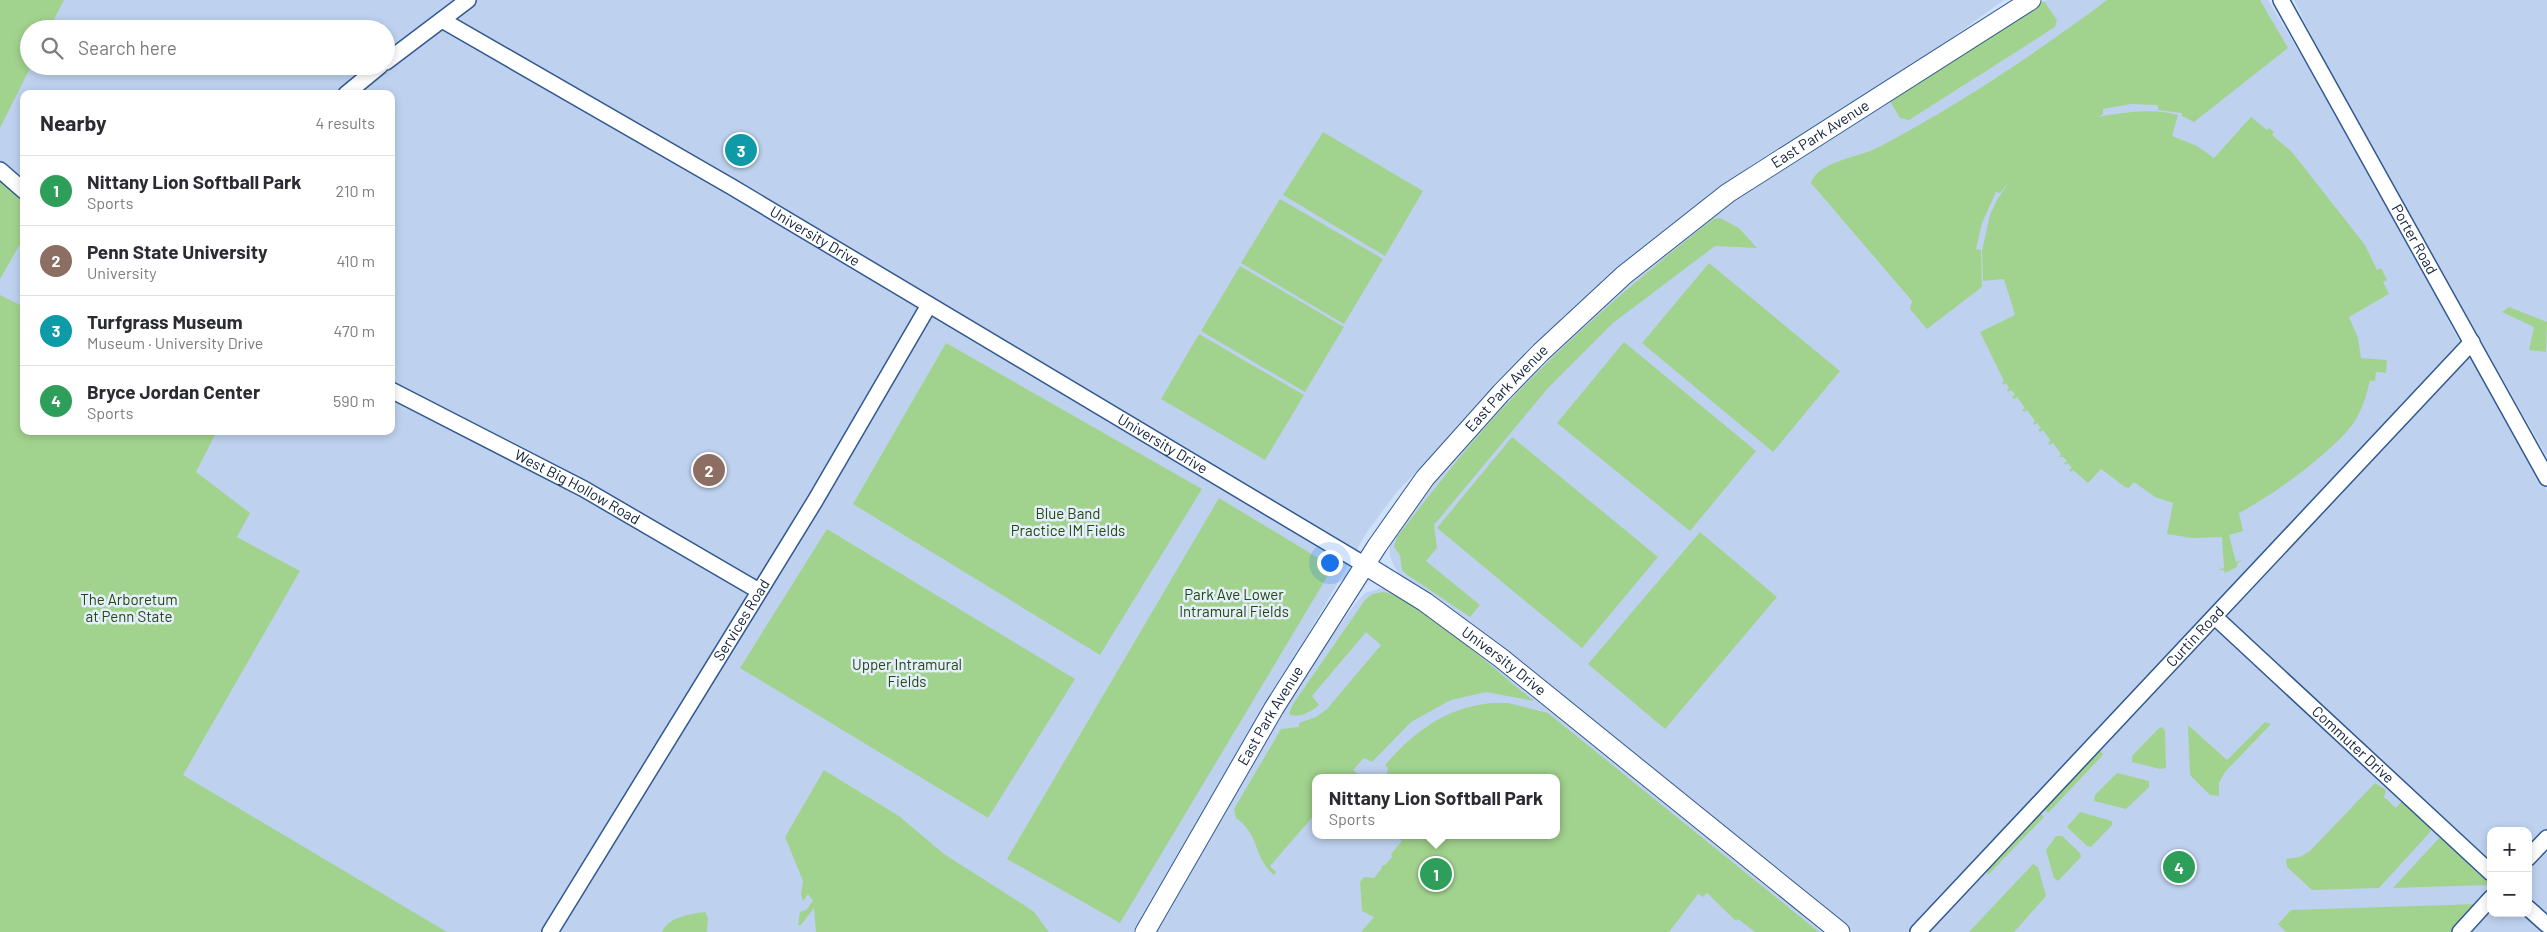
<!DOCTYPE html>
<meta charset="utf-8">
<style>
:root{--surface:#fff;--page:#f7f7f7;--text:#2b2b33;--muted:#7c7c81;--line:#e1e1e2;--accent:#0b8043}
body{margin:0;font-family:Barlow,sans-serif;background:var(--page);color:var(--text)}
.controls{position:absolute;right:15px;bottom:15px;display:grid;overflow:hidden;border-radius:10px;box-shadow:0 2px 8px #0003}
.controls button{width:45px;height:45px;display:grid;place-items:center;padding:0;border:0;border-bottom:1px solid var(--line);background:var(--surface);color:var(--text);font:25px sans-serif}
.you{position:absolute;left:1329px;top:562px;width:18px;height:18px;margin:-12px;border:4px solid #fff;border-radius:50%;background:#1a73e8;box-shadow:0 0 0 8px #1a73e833}
.badge{display:grid;place-items:center;width:32px;height:32px;border-radius:50%;background:var(--accent);color:#fff;font-size:16px;font-weight:700}
.pin{position:absolute;translate:-50% -50%;border:2px solid #fff;box-shadow:0 1px 5px #0006}
.popup{position:absolute;left:1312px;top:774px;width:248px;height:65px;box-sizing:border-box;display:grid;place-content:center;border-radius:10px;background:var(--surface);filter:drop-shadow(0 1px 4px #0005);font-size:16px;white-space:nowrap;color:var(--muted)}
.popup b{font-size:19px;color:var(--text)}
.popup::after{content:'';position:absolute;left:50%;top:100%;margin-left:-10px;border:10px solid transparent;border-top-color:var(--surface)}
.list{margin:0;padding:0;list-style:none}
h2{display:flex;justify-content:space-between;align-items:center;height:65px;margin:0;padding:0 20px;font-size:21px}
h2 small{font-size:16px;font-weight:400;color:var(--muted)}
.list li{display:grid;grid-template-columns:32px 1fr auto;gap:15px;align-items:center;box-sizing:border-box;height:70px;padding:0 20px;border-top:1px solid var(--line)}
.list b{display:block;font-size:19px;white-space:nowrap}
.list p{margin:0;font-size:16px;white-space:nowrap;color:var(--muted)}
.list em{font-size:16px;font-style:normal;color:var(--muted)}
.icon{flex:none;width:28px;height:28px;fill:none;stroke:currentColor;stroke-width:2;stroke-linecap:round;stroke-linejoin:round}
.map{position:relative;flex:none;width:2547px;height:932px;overflow:hidden}
.search{position:absolute;background:var(--surface);box-shadow:0 2px 8px #0003;left:20px;top:20px;width:375px;height:55px;display:flex;align-items:center;gap:12px;box-sizing:border-box;padding:0 18px;border-radius:28px;color:var(--muted);font-size:19px}
.panel{position:absolute;background:var(--surface);box-shadow:0 2px 8px #0003;left:20px;top:90px;width:375px;height:345px;border-radius:10px}
.map>svg:first-child{display:block}
</style>
<div class="map">
<svg width="2547" height="932" viewBox="0 0 2547 932">
<rect width="100%" height="100%" fill="#cfe1fb"/>
<g fill="#bed2ef" fill-rule="evenodd">
<path d="M0 0H2004L1940 46 1750 166 1642 247 1540 340 1396 493 1367 532 1136 932H0ZM29 29H386V66H29ZM24 94H391V431H24Z"/>
<path d="M2046 0H2268L2320 87 2438 299 2454 332 2483 377 2547 491V932H1853L1471 623 1399 574 1395 568 1390 556V544L1394 531 1449 462 1511 393 1586 317 1757 181ZM2491 831H2528V913H2491Z"/>
<polygon points="2294,0 2547,0 2547,457 2337,87"/>
<path d="M1381 588 1392 590 1449 627 1827 932H1153L1287 699 1355 604 1365 593ZM1316 778H1556V835H1316Z"/>
</g>
<g fill="#a2d38e">
<polygon points="0,0 64,0 49,29 29,29 29,66 31,66 0,128"/>
<path d="M2107 0H2260L2288 48 2194 122 2182 116V113L2158 110V105L2131 104 2103 109V114L2098 117C2124 112 2152 108 2178 115L2172 136 2197 146 2214 158 2251 117 2267 130 2269 128 2274 132 2272 135 2292 152 2365 245 2377 270 2381 268 2387 280 2383 282 2389 294 2349 317 2358 338 2361 358 2387 360 2386 373 2376 372 2375 381H2370C2366 396 2362 411 2353 424 2331 453 2271 497 2239 513L2243 531 2229 535 2236 562 2242 560 2237 564V567L2225 573 2224 570H2218L2224 568 2222 537 2192 538 2167 534 2173 503 2155 497 2134 482 2129 488 2125 487 2101 469 2088 483 2073 470 2071 472 2069 470 2072 468 2068 463 2066 465 2064 463 2067 461 2063 457H2059L2061 454 2053 443 2050 445 2048 443 2051 441 2043 430 2040 432 2038 430 2041 428 2037 423 2034 425 2033 423 2035 421 2027 410 2024 412 2022 410 2025 408 2017 397 2014 399 2012 397 2015 394 2011 390 2008 392 2007 390 2009 388 2006 383 2003 385 2002 383 2004 381 1980 332 2015 315 2004 279 1983 281 1982 251 1990 215 1997 200 2010 180 2000 193 1996 192 1982 223 1976 249 1981 250 1982 287 1927 329 1910 309 1912 301 1811 183C1818 161 1861 157 1879 147 1958 105 2035 54 2107 0Z"/>
<polygon points="2044,1 2057,20 2055,27 1909,120 1900,118 1888,98"/>
<polygon points="1323,132 1423,191 1385,256 1283,195"/>
<polygon points="0,170 24,191 24,237 0,279"/>
<polygon points="1280,199 1383,259 1344,324 1241,263"/>
<path d="M1720 218 1739 228 1757 248 1715 246 1613 323 1548 388 1434 525 1437 548 1426 561 1480 605 1470 617 1406 574 1402 570 1400 555 1394 547 1397 537C1430 494 1464 450 1501 410 1566 340 1638 278 1713 219Z"/>
<polygon points="1709,263 1840,371 1773,452 1642,343"/>
<polygon points="1240,266 1344,327 1305,392 1201,331"/>
<polygon points="0,295 24,307 24,431 217,431 196,472 250,513 237,537 300,571 183,775 447,932 0,932"/>
<polygon points="2509,307 2547,322 2546,352 2529,350 2534,327 2502,312"/>
<polygon points="1199,334 1304,395 1265,460 1161,399"/>
<polygon points="1624,342 1756,451 1690,531 1557,423"/>
<polygon points="946,343 1202,489 1100,655 853,504"/>
<polygon points="1512,437 1658,557 1582,648 1437,528"/>
<polygon points="1219,498 1333,567 1120,923 1007,859"/>
<polygon points="827,529 1075,679 988,818 740,668"/>
<polygon points="1700,532 1777,597 1665,729 1588,664"/>
<path d="M1383 592C1416 597 1503 677 1534 701L1486 692 1451 700 1411 722 1372 762 1364 758 1353 770 1358 774V778L1349 775 1347 778H1316V813L1270 866 1276 872 1274 875C1252 856 1261 836 1236 818L1234 809 1281 729 1299 727V723L1316 717 1327 709 1381 645 1366 632 1312 696 1319 705C1311 712 1299 719 1289 714L1293 704 1365 600 1372 594Z"/>
<path d="M1491 703H1508L1548 713 1819 932H1755L1738 919 1736 921 1707 893 1703 897 1698 894 1669 932H1361L1374 917 1362 911 1360 882 1364 877 1374 878 1382 868 1381 866 1385 865 1392 857 1391 854 1402 841 1395 835H1556V778H1391L1387 773 1388 768 1385 765C1415 731 1445 708 1491 703Z"/>
<polygon points="2265,722 2271,724 2225,772 2219,783 2219,796 2210,795 2190,775 2188,725 2227,760"/>
<polygon points="2162,727 2165,731 2166,768 2160,769 2132,762 2132,756 2159,728"/>
<polygon points="2098,751 2103,753 2102,756 2048,813 2044,809"/>
<polygon points="824,770 899,816 944,854 1024,905 1034,912 1049,932 816,932 814,908 801,925 798,925 800,912 806,910 813,901 808,894 803,901 801,895 803,881 785,837"/>
<polygon points="2117,773 2149,781 2149,787 2126,809 2094,801 2095,795"/>
<polygon points="2375,783 2386,790 2384,797 2396,808 2403,800 2428,824 2431,831 2379,888 2312,890 2287,867 2286,859 2300,857 2310,851"/>
<polygon points="2080,812 2112,821 2112,825 2091,847 2087,846 2067,827"/>
<polygon points="2040,813 2044,817 1988,875 1987,870"/>
<polygon points="2056,836 2062,836 2080,853 2081,857 2058,881 2054,878 2046,850"/>
<polygon points="2441,836 2486,879 2489,885 2393,888"/>
<polygon points="2033,864 2038,867 2046,896 2014,932 1969,932"/>
<polygon points="2477,904 2451,932 2286,932 2278,924 2291,910"/>
<path d="M705 912 708 918 707 932H662C668 917 690 914 705 912Z"/>
</g>
<g fill="none" stroke-linecap="round" stroke-linejoin="round">
<defs>
<g id="minor">
<path id="s1" d="M2281 0 2547 478"/>
<path id="s2" d="M442 20 732 187 1365 565"/>
<polyline points="386,62 468,0"/>
<polyline points="346,94 380,66"/>
<polyline points="0,170 24,191"/>
<path id="s3" d="M391 390 584 489 759 591"/>
<path id="s4" d="M2215 617 2491 873"/>
<polyline points="2528,858 2547,838"/>
<polyline points="2528,908 2547,925"/>
<path id="s5" d="M550 932 815 501 929 305"/>
<path id="s6" d="M1918 932 2472 342"/>
<polyline points="2460,932 2491,898"/>
</g>
<g id="major">
<path id="s7" d="M1365 565 1425 602 1501 658 1840 932"/>
<path id="s8" d="M1145 932 1274 708 1377 546 1425 478 1501 393 1541 352 1624 275 1728 193 2031 0"/>
</g>
</defs>
<use href="#minor" stroke="#315990" stroke-width="18"/>
<use href="#major" stroke="#315990" stroke-width="21"/>
<use href="#minor" stroke="#fff" stroke-width="15"/>
<use href="#major" stroke="#fff" stroke-width="19"/>
</g>
<g text-anchor="middle" stroke-width="5" stroke-linejoin="round" paint-order="stroke">
<g font-size="15" fill="#0f2038" stroke="#e5eefb">
<text dy="5" stroke="none"><textPath href="#s8" startOffset="1060">East Park Avenue</textPath></text>
<text dy="5" stroke="none"><textPath href="#s2" startOffset="431">University Drive</textPath></text>
<text dy="5" stroke="none"><textPath href="#s1" startOffset="274">Porter Road</textPath></text>
<text dy="5" stroke="none"><textPath href="#s8" startOffset="655">East Park Avenue</textPath></text>
<text dy="5" stroke="none"><textPath href="#s2" startOffset="836">University Drive</textPath></text>
<text dy="5" stroke="none"><textPath href="#s3" startOffset="210">West Big Hollow Road</textPath></text>
<text dy="5" stroke="none"><textPath href="#s5" startOffset="366">Services Road</textPath></text>
<text dy="5" stroke="none"><textPath href="#s6" startOffset="405">Curtin Road</textPath></text>
<text dy="5" stroke="none"><textPath href="#s7" startOffset="169">University Drive</textPath></text>
<text dy="5" stroke="none"><textPath href="#s8" startOffset="250">East Park Avenue</textPath></text>
<text dy="5" stroke="none"><textPath href="#s4" startOffset="188">Commuter Drive</textPath></text>
</g>
<g font-size="15" fill="#234910" stroke="#e5eefb">
<text x="1068" y="519">Blue Band<tspan x="1068" dy="17">Practice IM Fields</tspan></text>
<text x="1234" y="600">Park Ave Lower<tspan x="1234" dy="17">Intramural Fields</tspan></text>
<text x="129" y="605">The Arboretum<tspan x="129" dy="17">at Penn State</tspan></text>
<text x="907" y="670">Upper Intramural<tspan x="907" dy="17">Fields</tspan></text>
</g>
</g>
</svg>
<div class="controls">
<button>+</button>
<button>−</button>
</div>
<div class="you"></div>
<div class="pin badge" style="left:1436px;top:874px;background:#2e9e5b">1</div>
<div class="popup"><b>Nittany Lion Softball Park</b>Sports</div>
<div class="pin badge" style="left:709px;top:470px;background:#8d6e63">2</div>
<div class="pin badge" style="left:741px;top:150px;background:#0f9aa8">3</div>
<div class="pin badge" style="left:2179px;top:867px;background:#2e9e5b">4</div>
<div class="search"><svg class="icon" aria-label="search" viewBox="0 0 24 24"><circle cx="10" cy="10" r="6"/><path d="M15 15l6 6"/></svg>Search here</div>
<section class="panel">
<h2>Nearby<small>4 results</small></h2>
<ul class="list">
<li><span class="badge" style="background:#2e9e5b">1</span><div><b>Nittany Lion Softball Park</b><p>Sports</p></div><em>210 m</em></li>
<li><span class="badge" style="background:#8d6e63">2</span><div><b>Penn State University</b><p>University</p></div><em>410 m</em></li>
<li><span class="badge" style="background:#0f9aa8">3</span><div><b>Turfgrass Museum</b><p>Museum · University Drive</p></div><em>470 m</em></li>
<li><span class="badge" style="background:#2e9e5b">4</span><div><b>Bryce Jordan Center</b><p>Sports</p></div><em>590 m</em></li>
</ul>
</section>
</div>
